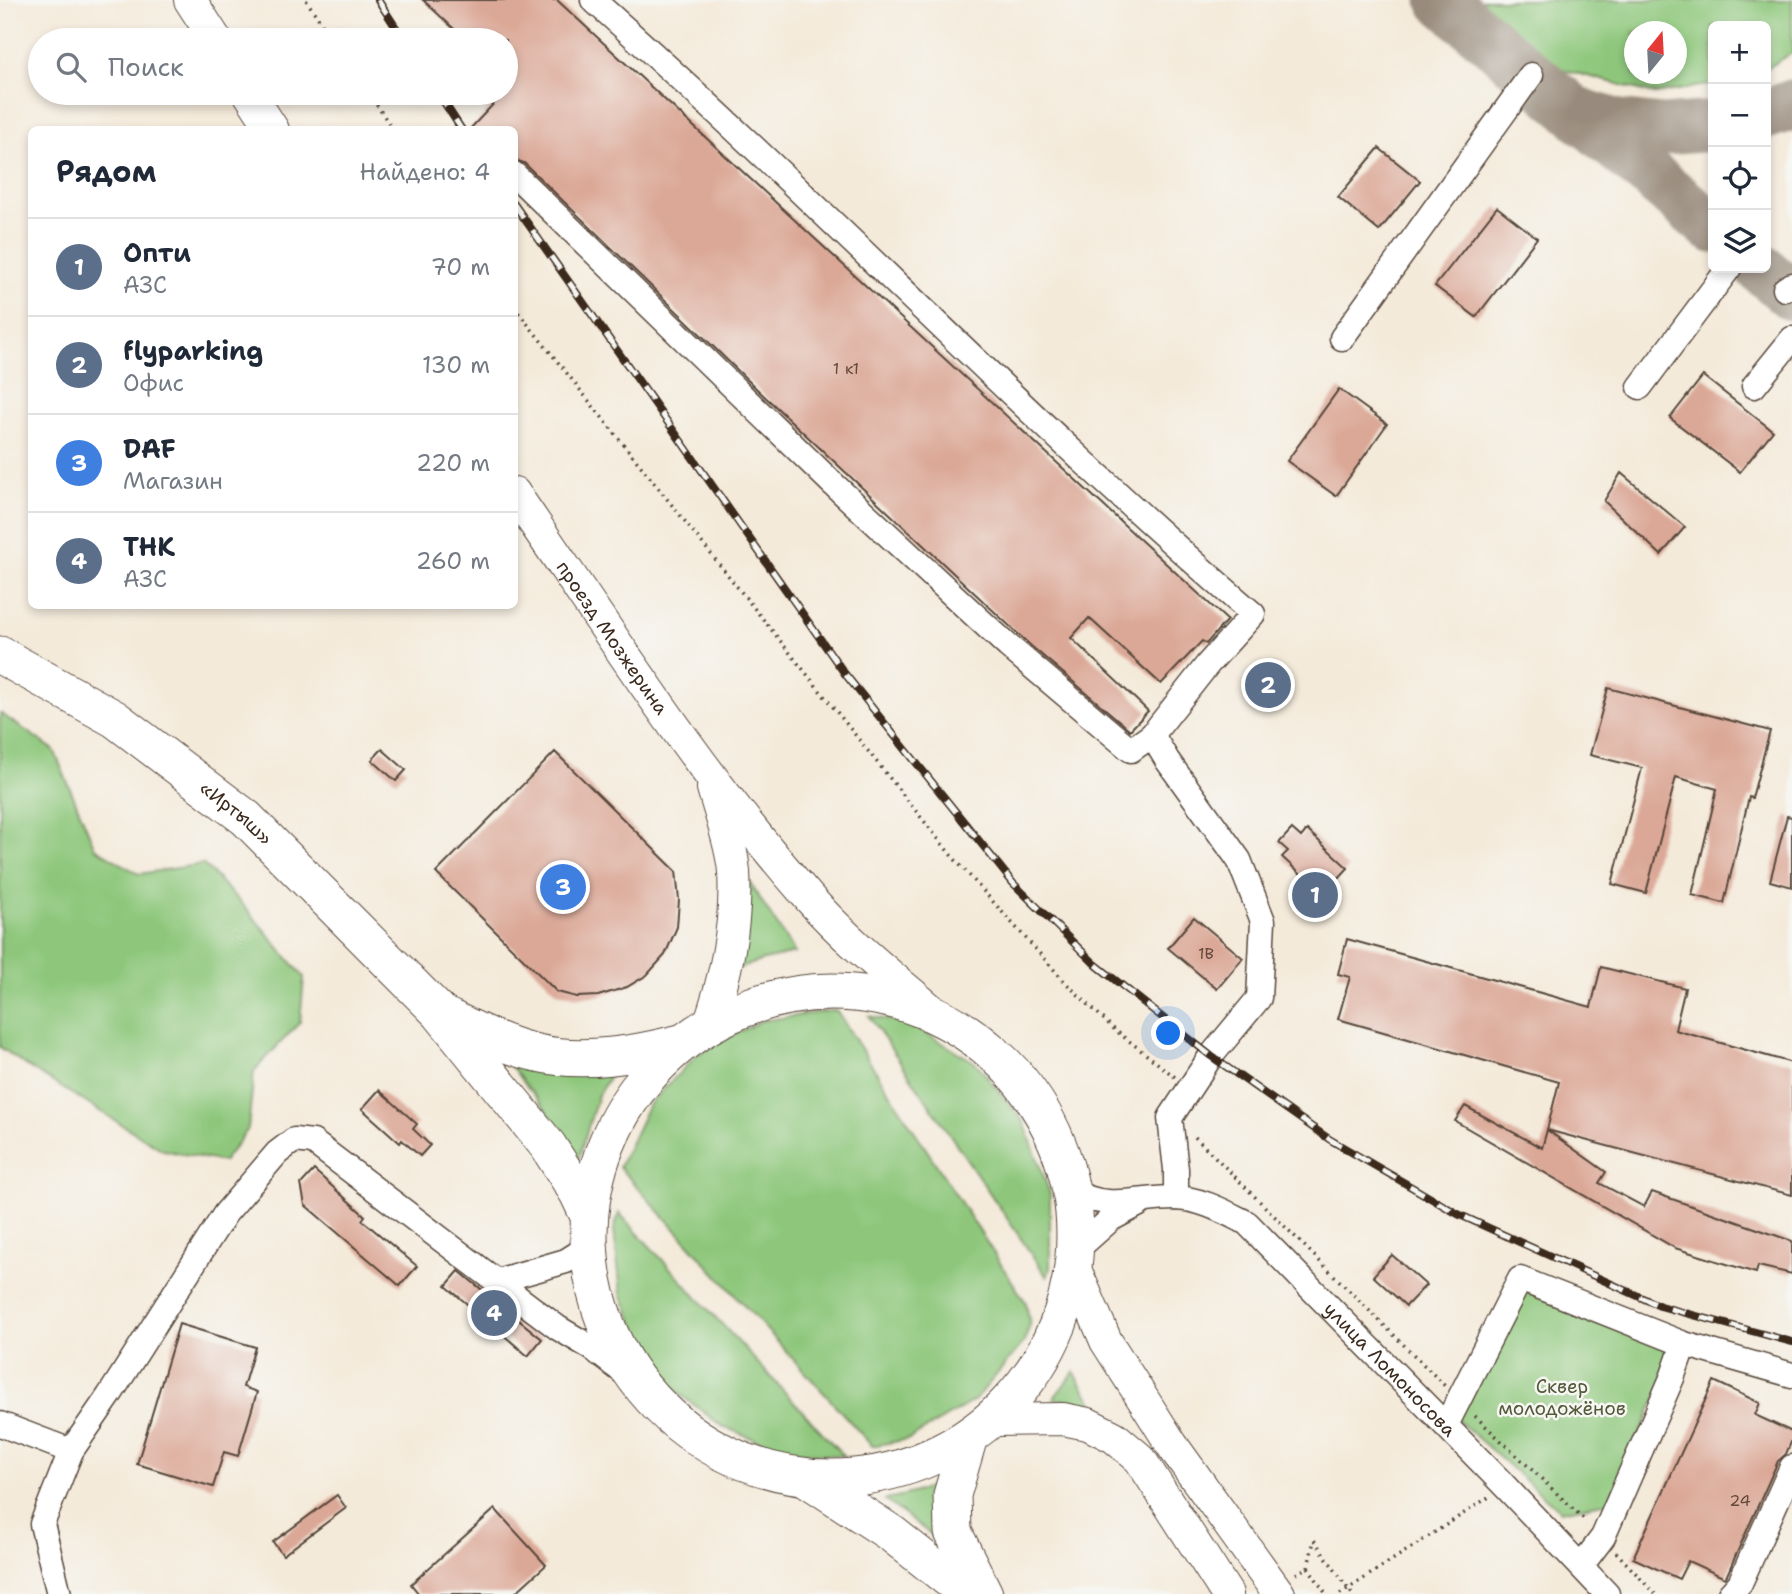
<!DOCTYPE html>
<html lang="ru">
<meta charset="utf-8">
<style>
:root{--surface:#fff;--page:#f6f6f7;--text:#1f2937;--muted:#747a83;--line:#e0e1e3;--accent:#1f6fb2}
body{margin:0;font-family:"Shantell Sans",sans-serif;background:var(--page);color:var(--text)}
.controls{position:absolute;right:21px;top:21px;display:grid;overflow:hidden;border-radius:10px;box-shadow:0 4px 10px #0003}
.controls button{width:63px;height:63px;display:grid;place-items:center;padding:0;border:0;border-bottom:2px solid var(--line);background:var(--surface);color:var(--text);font:35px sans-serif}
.compass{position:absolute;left:1624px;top:21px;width:63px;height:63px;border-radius:50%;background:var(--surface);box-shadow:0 4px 10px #0003;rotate:18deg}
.you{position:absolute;left:1169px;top:1034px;width:24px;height:24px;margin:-18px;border:5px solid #fff;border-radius:50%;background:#1a73e8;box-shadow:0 0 0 10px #1a73e833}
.badge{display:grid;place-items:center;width:46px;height:46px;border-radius:50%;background:var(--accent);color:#fff;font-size:23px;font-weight:700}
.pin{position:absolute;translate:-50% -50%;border:4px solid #fff;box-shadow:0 2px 7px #0006}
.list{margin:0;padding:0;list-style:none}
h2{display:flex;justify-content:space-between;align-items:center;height:91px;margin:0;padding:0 28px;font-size:30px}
h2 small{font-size:23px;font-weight:400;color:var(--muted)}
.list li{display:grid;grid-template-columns:46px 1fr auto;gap:21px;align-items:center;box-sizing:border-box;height:98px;padding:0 28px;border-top:2px solid var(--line)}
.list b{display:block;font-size:26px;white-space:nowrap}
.list p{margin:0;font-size:23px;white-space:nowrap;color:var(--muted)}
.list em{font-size:23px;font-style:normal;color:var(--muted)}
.icon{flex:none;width:38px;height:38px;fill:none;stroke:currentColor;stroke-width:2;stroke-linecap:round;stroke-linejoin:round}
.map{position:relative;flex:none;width:1792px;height:1594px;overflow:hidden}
.search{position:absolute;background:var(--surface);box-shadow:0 4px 10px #0003;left:28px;top:28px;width:490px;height:77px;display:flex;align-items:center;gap:18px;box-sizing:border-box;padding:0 24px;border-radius:38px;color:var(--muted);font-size:26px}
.panel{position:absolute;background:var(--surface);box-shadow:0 4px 10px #0003;left:28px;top:126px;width:490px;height:483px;border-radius:10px}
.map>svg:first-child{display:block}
</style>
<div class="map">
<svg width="1792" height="1594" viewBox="0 0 1792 1594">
<rect width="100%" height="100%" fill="#f6f6f2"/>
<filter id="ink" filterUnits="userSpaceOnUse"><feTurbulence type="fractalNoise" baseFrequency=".0143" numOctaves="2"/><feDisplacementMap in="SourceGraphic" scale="14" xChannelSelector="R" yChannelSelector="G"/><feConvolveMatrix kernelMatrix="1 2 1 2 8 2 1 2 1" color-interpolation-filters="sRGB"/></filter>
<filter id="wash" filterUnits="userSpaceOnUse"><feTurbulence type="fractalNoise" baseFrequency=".00686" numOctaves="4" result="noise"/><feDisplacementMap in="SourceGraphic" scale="28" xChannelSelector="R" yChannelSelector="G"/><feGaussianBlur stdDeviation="1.57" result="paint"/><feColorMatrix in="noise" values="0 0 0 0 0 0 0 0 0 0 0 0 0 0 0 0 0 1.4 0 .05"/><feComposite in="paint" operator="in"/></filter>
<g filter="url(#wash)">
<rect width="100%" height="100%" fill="#f4eada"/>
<g fill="#8ec77c" stroke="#64784d" stroke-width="2" fill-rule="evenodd">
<path d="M1469 0H1792V53L1766 69V26H1713V84L1655 94 1546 65ZM1634 32H1676V74H1634Z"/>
<polygon points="0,713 54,750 95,848 139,874 203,864 244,906 304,977 300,1022 254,1071 248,1129 223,1162 163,1150 30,1068 0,1047"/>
<polygon points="748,880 795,953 764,960 736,969"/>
<polygon points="836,1010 1026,1303 1030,1325 1024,1342 975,1400 909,1439 872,1446 619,1167 649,1104 698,1054 760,1021"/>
<polygon points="869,1016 910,1024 976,1063 1024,1122 1050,1194 1050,1270 1047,1277"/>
<polygon points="497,1050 616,1065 598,1095 578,1160 544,1107"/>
<polygon points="619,1213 844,1456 784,1451 722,1426 677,1392 646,1351 621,1294 614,1230"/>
<polygon points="1523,1288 1665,1342 1668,1372 1609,1502 1560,1511 1455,1418"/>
<polygon points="1074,1372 1096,1408 1071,1400 1053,1399"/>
<polygon points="943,1481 945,1545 885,1500 916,1492"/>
</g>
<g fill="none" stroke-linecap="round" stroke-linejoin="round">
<g stroke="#988a7c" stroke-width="51">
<polyline points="1442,0 1713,228"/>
<polyline points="1582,114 1619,125 1663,130 1713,126"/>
<polyline points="1766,114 1792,105"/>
<polyline points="1760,268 1792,295"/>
</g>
</g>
<g id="blocks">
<g fill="#dba897">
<polygon points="423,0 557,0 1227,620 1206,644 1202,641 1161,684 1089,618 1071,638 1148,711 1130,730 1031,646 760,392 524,163 514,160 514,130 469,130 513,83 506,77 506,40 466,40"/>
<polygon points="1379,148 1420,181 1379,231 1338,197"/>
<polygon points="1497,207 1537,238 1476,317 1435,286"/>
<polygon points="1703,376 1773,431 1740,472 1670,418"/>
<polygon points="1339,389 1387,424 1336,496 1287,461"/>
<polygon points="1621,473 1685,527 1661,555 1604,501"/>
<polygon points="1274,664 1290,681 1263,706 1247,689"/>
<polygon points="1608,688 1770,731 1752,798 1749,797 1724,903 1692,895 1717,789 1676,777 1646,893 1612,884 1642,768 1590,755"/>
<polygon points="382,749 406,770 396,781 372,760"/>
<polygon points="555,752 676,871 679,900 677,927 665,955 647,975 627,987 598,996 577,997 557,992 436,873"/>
<polygon points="1787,816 1792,817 1792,887 1770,881"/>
<polygon points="1292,829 1301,837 1307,830 1348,868 1323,895 1282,857 1288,851 1279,843"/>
<polygon points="1194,917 1243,958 1217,989 1168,948"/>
<polygon points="1347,939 1591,1007 1601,967 1685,988 1675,1030 1792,1063 1792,1195 1547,1130 1559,1082 1338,1019 1350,977 1338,974"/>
<polygon points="379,1090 417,1124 413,1129 430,1145 420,1156 402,1140 400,1143 362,1109"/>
<polygon points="1465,1106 1542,1148 1547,1130 1606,1172 1599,1183 1644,1207 1652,1192 1792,1241 1792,1274 1758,1266 1756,1273 1675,1248 1455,1121"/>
<polygon points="314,1170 365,1216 362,1220 417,1266 400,1286 305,1205 301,1184"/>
<polygon points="1392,1255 1426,1285 1406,1306 1373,1276"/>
<polygon points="459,1271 542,1339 528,1356 446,1286"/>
<polygon points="179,1324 255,1347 243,1387 257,1392 238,1456 224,1452 213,1487 137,1464"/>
<polygon points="1714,1381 1760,1403 1755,1415 1792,1432 1792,1440 1786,1454 1778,1461 1727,1575 1725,1578 1688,1561 1679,1579 1633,1558"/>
<polygon points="337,1495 346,1508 283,1555 273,1542"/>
<polygon points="495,1509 546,1565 514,1594 419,1594 411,1584"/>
</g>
</g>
</g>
<g filter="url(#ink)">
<use href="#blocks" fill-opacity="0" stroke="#57473a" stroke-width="2"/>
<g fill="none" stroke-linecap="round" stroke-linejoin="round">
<defs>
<g id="minor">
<path d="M593 0C818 199 1025 418 1253 614L1208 664 1152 735 1167 760 1239 860 1263 921 1259 998 1211 1056 1170 1118 1176 1169V1198"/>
<polyline points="514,174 831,482 1008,646 1131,750 1152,735"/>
<polyline points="1785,289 1792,285"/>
<polyline points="1342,338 1531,75"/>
<polyline points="1754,386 1792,339"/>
<polyline points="1640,387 1729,268"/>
<path id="s1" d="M1072 1190C1105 1212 1138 1198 1174 1198 1200 1198 1225 1212 1247 1223L1501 1482 1607 1594"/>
<polyline points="1075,1251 1111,1219 1139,1204"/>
<polyline points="497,1281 566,1261 588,1247"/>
<polyline points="0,1424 71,1451"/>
<polyline points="1446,1425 1520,1279 1684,1344 1792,1375"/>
<polyline points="1581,1566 1603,1537 1672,1378 1684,1344"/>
<polyline points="59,1594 42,1524 71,1451 109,1396 225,1214 277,1153 294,1140 313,1142 558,1328 592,1348 639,1384"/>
<polyline points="1730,1594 1740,1583 1792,1467"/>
</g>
<g id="major">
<polyline points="190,0 216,40"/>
<polyline points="249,93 273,130"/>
<path id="s2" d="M514 493C609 631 699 773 810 899 849 943 895 979 939 1017"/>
<path d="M709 1025C726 976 737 924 734 872 732 846 720 813 713 788"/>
<polyline points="1074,1267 1106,1341 1172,1445 1279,1594"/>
<polyline points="994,1420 1063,1419 1088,1424 1114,1437 1140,1459 1227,1594"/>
</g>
<g id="highway">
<path id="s3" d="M0 655 115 719 246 818 440 1013 548 1146 578 1193 589 1216"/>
<circle cx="832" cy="1235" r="243"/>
<path d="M447 1017C476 1031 506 1046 537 1053 584 1064 636 1054 681 1043"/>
<polyline points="968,1440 952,1495 953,1532 984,1594"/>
<polyline points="805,1477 892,1534 968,1594"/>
</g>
</defs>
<use href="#minor" stroke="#57473a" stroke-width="27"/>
<use href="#major" stroke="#57473a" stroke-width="34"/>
<use href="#highway" stroke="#57473a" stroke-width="39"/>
<g stroke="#57473a" stroke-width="3.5" stroke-dasharray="2 5" stroke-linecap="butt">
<polyline points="306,0 333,40"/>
<polyline points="369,93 393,130"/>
<polyline points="514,307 951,855 1066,983 1115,1030 1175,1077"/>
<polyline points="1195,1137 1445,1386"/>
<polyline points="1475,1416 1586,1521"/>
<polyline points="1616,1552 1655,1594"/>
<polyline points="1308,1567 1314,1540 1352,1594"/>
<polyline points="1296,1574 1308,1567 1326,1594"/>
<polyline points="1340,1594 1489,1497"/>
</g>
<use href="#minor" stroke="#fff" stroke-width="24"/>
<use href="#major" stroke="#fff" stroke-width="32"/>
<use href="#highway" stroke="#fff" stroke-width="37"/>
<defs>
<g id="rail">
<polyline points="378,0 404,40"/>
<polyline points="438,93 462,130"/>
<polyline points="514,204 845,674 1013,883 1095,964 1211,1056 1329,1139 1458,1214 1660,1306 1792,1342"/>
</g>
</defs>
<use href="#rail" stroke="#3b2a1e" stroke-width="8"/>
<use href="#rail" stroke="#f6f6f2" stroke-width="5" stroke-dasharray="16" stroke-linecap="butt"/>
</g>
</g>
<g text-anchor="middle" stroke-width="5" stroke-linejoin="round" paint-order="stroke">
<g font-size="16" fill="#634a3c">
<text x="846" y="374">1 к1</text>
<text x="1206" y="959">1В</text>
<text x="1740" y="1506">24</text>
</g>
<g font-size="19" fill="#3b2a1e" stroke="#f6f6f2">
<text dy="7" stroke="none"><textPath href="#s2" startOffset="175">проезд Мозжерина</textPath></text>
<text dy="7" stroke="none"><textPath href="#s3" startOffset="285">«Иртыш»</textPath></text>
<text dy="7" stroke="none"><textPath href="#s1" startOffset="387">улица Ломоносова</textPath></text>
</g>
<g font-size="19" fill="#54593a" stroke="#f6f6f2">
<text x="1562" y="1393">Сквер<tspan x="1562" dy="22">молодожёнов</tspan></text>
</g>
</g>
</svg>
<div class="controls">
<button>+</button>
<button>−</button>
<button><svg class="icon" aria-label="locate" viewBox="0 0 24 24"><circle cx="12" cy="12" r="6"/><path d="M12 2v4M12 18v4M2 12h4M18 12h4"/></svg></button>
<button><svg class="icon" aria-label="layers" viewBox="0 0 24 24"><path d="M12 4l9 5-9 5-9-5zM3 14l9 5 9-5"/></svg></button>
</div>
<svg class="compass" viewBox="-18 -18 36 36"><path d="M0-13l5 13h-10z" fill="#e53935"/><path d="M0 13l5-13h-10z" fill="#747a83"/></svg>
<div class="you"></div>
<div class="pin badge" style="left:1315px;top:895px;background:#5c6f8a">1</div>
<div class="pin badge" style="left:1268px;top:685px;background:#5c6f8a">2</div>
<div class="pin badge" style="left:563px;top:887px;background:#3f7fe0">3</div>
<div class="pin badge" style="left:494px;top:1313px;background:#5c6f8a">4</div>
<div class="search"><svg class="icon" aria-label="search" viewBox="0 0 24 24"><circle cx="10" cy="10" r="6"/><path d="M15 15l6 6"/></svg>Поиск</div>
<section class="panel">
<h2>Рядом<small>Найдено: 4</small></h2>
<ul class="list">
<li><span class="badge" style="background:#5c6f8a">1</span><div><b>Опти</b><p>АЗС</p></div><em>70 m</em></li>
<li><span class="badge" style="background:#5c6f8a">2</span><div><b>flyparking</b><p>Офис</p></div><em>130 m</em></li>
<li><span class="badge" style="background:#3f7fe0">3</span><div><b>DAF</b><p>Магазин</p></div><em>220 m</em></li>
<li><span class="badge" style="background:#5c6f8a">4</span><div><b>ТНК</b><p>АЗС</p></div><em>260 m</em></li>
</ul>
</section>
</div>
